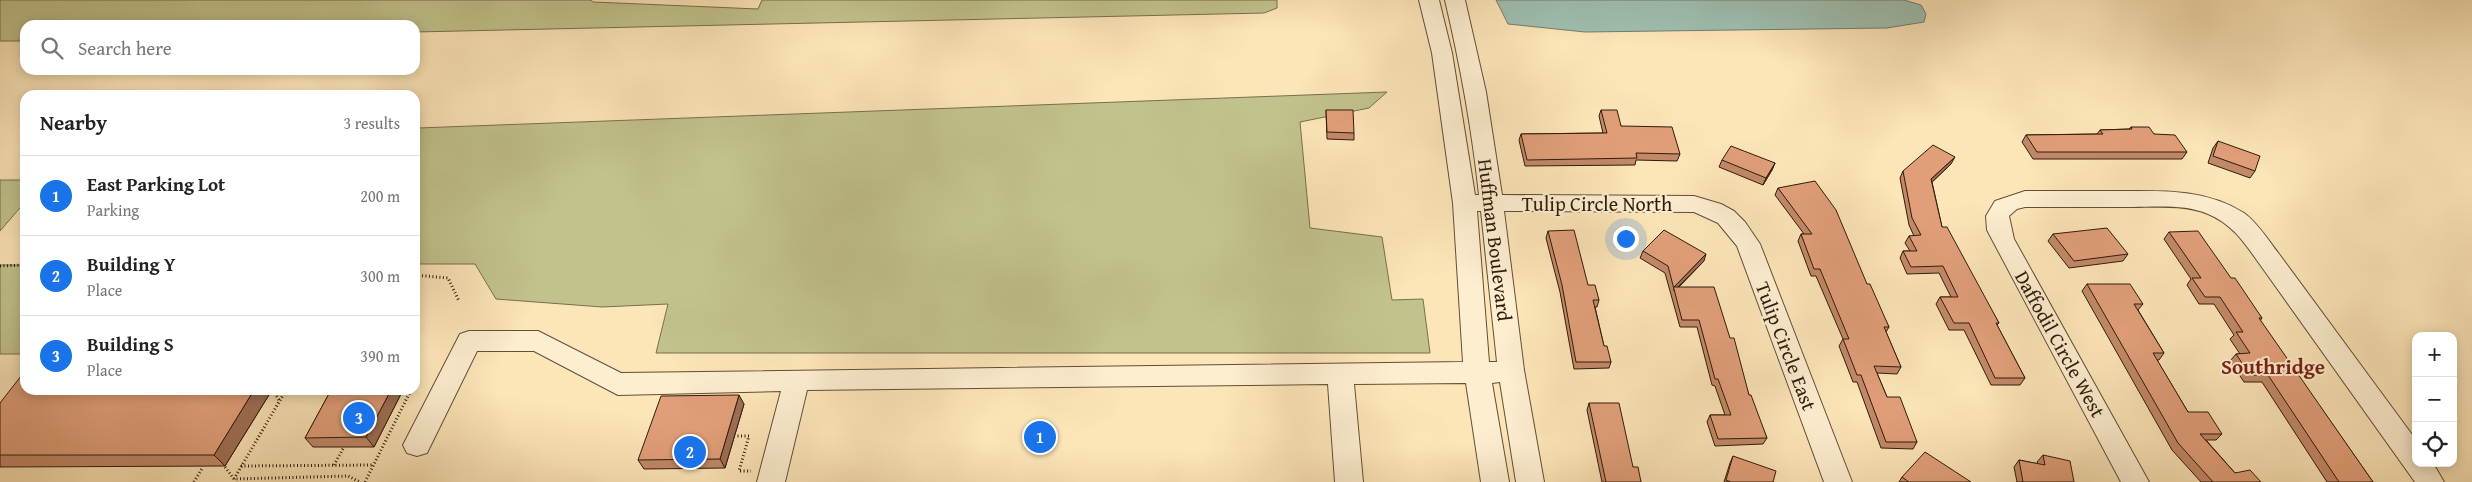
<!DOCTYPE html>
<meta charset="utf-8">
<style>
:root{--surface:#fff;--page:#f2f2f2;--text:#222;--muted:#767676;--line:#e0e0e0;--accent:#1a73e8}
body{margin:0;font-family:"Gentium Book Plus",serif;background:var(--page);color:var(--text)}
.controls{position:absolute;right:15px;bottom:15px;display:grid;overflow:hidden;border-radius:10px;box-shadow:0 2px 12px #0003}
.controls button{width:45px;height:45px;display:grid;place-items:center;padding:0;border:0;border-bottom:1px solid var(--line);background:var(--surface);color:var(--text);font:25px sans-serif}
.you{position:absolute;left:1625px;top:238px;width:18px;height:18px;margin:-12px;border:4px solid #fff;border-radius:50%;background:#1a73e8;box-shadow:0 0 0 8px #1a73e833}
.badge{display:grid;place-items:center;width:32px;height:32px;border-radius:50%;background:var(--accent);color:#fff;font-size:16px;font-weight:700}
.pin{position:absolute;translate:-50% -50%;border:2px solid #fff;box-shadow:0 1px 5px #0006}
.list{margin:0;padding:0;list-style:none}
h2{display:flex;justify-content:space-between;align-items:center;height:65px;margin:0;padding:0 20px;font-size:21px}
h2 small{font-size:16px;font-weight:400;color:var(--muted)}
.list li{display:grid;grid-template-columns:32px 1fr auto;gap:15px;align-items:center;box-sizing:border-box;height:80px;padding:0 20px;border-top:1px solid var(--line)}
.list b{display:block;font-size:19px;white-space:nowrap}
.list p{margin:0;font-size:16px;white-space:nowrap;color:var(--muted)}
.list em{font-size:16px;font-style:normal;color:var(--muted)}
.icon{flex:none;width:28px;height:28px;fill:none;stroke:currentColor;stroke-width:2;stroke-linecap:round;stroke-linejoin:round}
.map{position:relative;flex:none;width:2472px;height:482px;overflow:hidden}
.search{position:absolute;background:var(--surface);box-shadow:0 2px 12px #0003;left:20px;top:20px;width:400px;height:55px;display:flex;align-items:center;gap:12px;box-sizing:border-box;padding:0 18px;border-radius:15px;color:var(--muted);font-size:19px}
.panel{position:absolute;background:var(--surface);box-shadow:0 2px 12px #0003;left:20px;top:90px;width:400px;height:305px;border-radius:15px}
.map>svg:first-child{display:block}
</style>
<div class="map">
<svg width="2472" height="482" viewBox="0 0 2472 482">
<rect width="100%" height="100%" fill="#fce5b7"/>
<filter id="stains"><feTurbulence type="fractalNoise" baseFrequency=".004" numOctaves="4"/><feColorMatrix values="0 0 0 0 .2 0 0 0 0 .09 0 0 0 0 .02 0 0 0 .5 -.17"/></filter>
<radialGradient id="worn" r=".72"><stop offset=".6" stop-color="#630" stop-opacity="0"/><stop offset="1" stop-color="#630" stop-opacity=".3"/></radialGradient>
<g fill="#c2c38c" stroke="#796f4c">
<polygon points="0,0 591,0 593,2 758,9 762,0 1277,0 1277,8 1264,13 415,32 415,25 25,25 25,41 0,41"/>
<polygon points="1387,92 1369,108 1300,122 1310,228 1382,237 1392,300 1423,299 1430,353 656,353 668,304 602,307 496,299 475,264 415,264 415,131 418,128"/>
<polygon points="0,180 25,180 25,202 0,231"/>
<rect x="0" y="265" width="25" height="89"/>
</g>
<polygon fill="#9fbfb1" stroke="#737d6f" points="1496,0 1904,0 1921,5 1926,14 1924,22 1887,28 1585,32 1508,24"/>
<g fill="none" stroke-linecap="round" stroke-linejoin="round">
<defs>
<g id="minor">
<path d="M1419 0H1439L1452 53 1475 195H1479C1472 129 1460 64 1445 0H1465L1486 92 1502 195 1694 196 1721 204 1734 211 1745 222 1760 244 1852 482H1824L1737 246 1718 223 1694 212 1504 211 1524 370 1544 482H1516L1500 382 1492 383 1509 482H1481L1466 383 1354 384 1363 482H1335L1328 384 807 390 785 482H757L781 391 618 395 534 351H477L427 453 417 456 407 453 403 445 460 334 469 331H538L621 373 1463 362 1453 203 1432 53ZM1477 211H1481L1497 362H1489Z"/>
<path d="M2025 191C2056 191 2087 191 2117 191 2161 191 2205 188 2244 213 2258 223 2268 240 2279 254L2416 440V463H2433L2444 482H2415L2261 266C2246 245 2233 224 2208 214 2185 204 2156 207 2132 207 2096 207 2061 207 2025 207L2017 209 2009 216 2014 239 2149 482H2121L1987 230 1986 216 1995 201Z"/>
</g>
</defs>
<use href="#minor" stroke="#634e36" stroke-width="2"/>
<g stroke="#301b0b" stroke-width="3" stroke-dasharray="1 2.5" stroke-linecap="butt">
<polyline points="0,266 25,265"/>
<polyline points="415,275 448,278 459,301"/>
<polyline points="273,390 279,400"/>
<polyline points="734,436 749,436 739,471 751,471"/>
<polyline points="334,465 344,447"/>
<polyline points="241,466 373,465"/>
<polyline points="225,467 234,479 348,476 360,482"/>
<polyline points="234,479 286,390"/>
<polyline points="194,482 203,467"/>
<polyline points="365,482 411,390"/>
</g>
<use href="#minor" fill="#fdeed0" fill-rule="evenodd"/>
</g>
<g fill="#c28968" stroke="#301b0b">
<polygon points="1326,110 1354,133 1354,140 1327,139"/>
<polygon points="1601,110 1621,126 1680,154 1677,161 1636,160 1635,165 1525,166 1519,140 1521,134 1603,133 1599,116"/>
<polygon points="2131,127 2154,134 2187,152 2182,159 2033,159 2022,142 2026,135 2097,134 2100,130 2129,129"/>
<polygon points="2218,141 2255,171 2250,178 2208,163 2213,148"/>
<polygon points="1722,160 1775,163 1772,170 1763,185 1719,167"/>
<polygon points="1951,164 1932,182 1942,227 1999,323 1997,325 2025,378 2020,385 1991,385 1964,330 1949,330 1936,304 1940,297 1951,297 1939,273 1907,274 1900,258 1903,251 1910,251 1905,243 1909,236 1914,236 1909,225 1900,178 1903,171"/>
<polygon points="1778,188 1867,284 1889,327 1886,332 1901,367 1897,374 1877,373 1887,397 1917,442 1913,449 1881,448 1857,382 1853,382 1839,346 1843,339 1816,276 1811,276 1798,241 1801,234 1804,234 1775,195"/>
<polygon points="1548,231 1599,300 1597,307 1595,307 1604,346 1611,362 1609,368 1574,369 1560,292 1546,238"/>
<polygon points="2169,232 2231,278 2262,318 2260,321 2373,482 2327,482 2262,382 2244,382 2230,361 2236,354 2240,354 2230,339 2234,335 2214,304 2199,304 2187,285 2191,279 2164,239"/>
<polygon points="2053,234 2128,254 2123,261 2069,268 2048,241"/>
<polygon points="1643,251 1704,261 1679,287 1730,338 1749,395 1767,438 1763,444 1715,446 1707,422 1710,415 1725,415 1715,386 1712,385 1697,327 1680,327 1665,273 1640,258"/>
<polygon points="2087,284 2143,304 2138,310 2164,353 2159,360 2157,360 2188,412 2222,434 2216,440 2206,440 2235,473 2261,482 2201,482 2172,450 2082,291"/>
<polygon points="25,390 272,390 225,466 0,467 0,403"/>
<polygon points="331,390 403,390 374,447 313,447 305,438"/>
<polygon points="1589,403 1633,467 1641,482 1602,482 1587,410"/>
<polygon points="744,404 725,468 644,469 638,460"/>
<polygon points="2043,455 2074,482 2017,482 2014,467 2019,460 2038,464 2037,462"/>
<polygon points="1733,456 1773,482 1724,482 1730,463"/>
<polygon points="1902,477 1971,482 1899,482"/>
</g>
<g fill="#9e6f55" stroke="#301b0b">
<polygon points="1955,157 1951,164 1928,186 1931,179"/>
<polygon points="1775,163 1772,170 1763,185 1766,178"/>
<polygon points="1706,254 1704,261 1674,291 1674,287"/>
<polygon points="254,390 272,390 225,466 214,455"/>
<polygon points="391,390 403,390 374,447 366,437"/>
<polygon points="739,395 744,404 725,468 720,459"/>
</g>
<g fill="#e19f79" stroke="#301b0b">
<polygon points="1326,110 1353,110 1354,133 1327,132"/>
<polygon points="1601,110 1617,110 1621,126 1672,127 1680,154 1636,153 1637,158 1527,160 1521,134 1607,133"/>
<polygon points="2131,127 2149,127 2154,134 2175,135 2187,152 2037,152 2026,135 2103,134 2100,130 2132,129"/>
<polygon points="2218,141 2260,156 2255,171 2213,156"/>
<polygon points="1933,145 1955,157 1931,179 1942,227 1947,227 1999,323 1996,323 2025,378 1995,378 1969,323 1954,323 1940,297 1958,297 1943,266 1911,267 1903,251 1917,251 1909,236 1921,235 1912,218 1903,171"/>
<polygon points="1731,146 1775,163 1766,178 1722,160"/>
<polygon points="1815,181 1836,210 1867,284 1870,284 1889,327 1884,327 1901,367 1874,366 1887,397 1900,397 1917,442 1886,442 1861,375 1857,375 1843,339 1849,339 1820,269 1814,269 1801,234 1812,234 1778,188"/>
<polygon points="2107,228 2128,254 2074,261 2053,234"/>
<polygon points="1574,230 1588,285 1595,285 1599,300 1593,300 1604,346 1607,346 1611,362 1576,362 1562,285 1548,231"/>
<polygon points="1664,230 1706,254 1674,287 1714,287 1730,338 1734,338 1749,395 1751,395 1767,438 1718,439 1710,415 1731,415 1718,379 1715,379 1699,320 1682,320 1668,266 1643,251"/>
<polygon points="2198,231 2231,278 2235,278 2262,318 2259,318 2373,482 2339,482 2268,375 2250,375 2236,354 2250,353 2236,332 2243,332 2220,297 2205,297 2192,278 2201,278 2169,232"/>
<polygon points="2087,284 2130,284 2143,304 2134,304 2164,353 2153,353 2188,412 2208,412 2222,434 2200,434 2235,473 2250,470 2261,482 2213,482 2178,443"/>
<polygon points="25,371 25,390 254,390 214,455 0,455 0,403"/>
<polygon points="331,390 391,390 366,437 305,438"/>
<polygon points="739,395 720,459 638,460 661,396"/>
<polygon points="1589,403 1619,403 1633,467 1638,467 1641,482 1606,482"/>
<polygon points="1925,452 1971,482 1909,482 1902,477"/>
<polygon points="2043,455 2070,461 2074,482 2023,482 2019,460 2045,465"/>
<polygon points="1733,456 1776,471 1773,482 1731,482 1726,480"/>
</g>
<g text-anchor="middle" stroke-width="4" stroke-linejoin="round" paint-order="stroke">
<g font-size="20" fill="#301b0b" stroke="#fdeed0">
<text x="1597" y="211">Tulip Circle North</text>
<text transform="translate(1495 240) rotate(83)" y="7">Huffman Boulevard</text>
<text transform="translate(2060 344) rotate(61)" y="7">Daffodil Circle West</text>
<text transform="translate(1786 346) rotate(69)" y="7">Tulip Circle East</text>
</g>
<g font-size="21" font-weight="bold" fill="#7a1f14" stroke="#fdeed0">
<text x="2273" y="374">Southridge</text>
</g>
</g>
<rect width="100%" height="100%" filter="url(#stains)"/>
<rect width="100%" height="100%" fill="url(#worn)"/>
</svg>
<div class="controls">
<button>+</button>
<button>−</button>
<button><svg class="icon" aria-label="locate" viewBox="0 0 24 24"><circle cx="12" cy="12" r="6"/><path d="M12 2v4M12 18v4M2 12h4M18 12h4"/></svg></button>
</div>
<div class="you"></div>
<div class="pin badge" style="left:1040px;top:437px">1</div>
<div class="pin badge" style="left:690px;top:452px">2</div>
<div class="pin badge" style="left:359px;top:418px">3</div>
<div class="search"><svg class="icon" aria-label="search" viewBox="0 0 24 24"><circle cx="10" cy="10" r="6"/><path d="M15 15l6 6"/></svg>Search here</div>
<section class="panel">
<h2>Nearby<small>3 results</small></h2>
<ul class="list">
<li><span class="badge">1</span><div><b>East Parking Lot</b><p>Parking</p></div><em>200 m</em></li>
<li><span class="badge">2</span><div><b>Building Y</b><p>Place</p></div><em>300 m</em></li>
<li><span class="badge">3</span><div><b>Building S</b><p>Place</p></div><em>390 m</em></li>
</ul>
</section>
</div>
